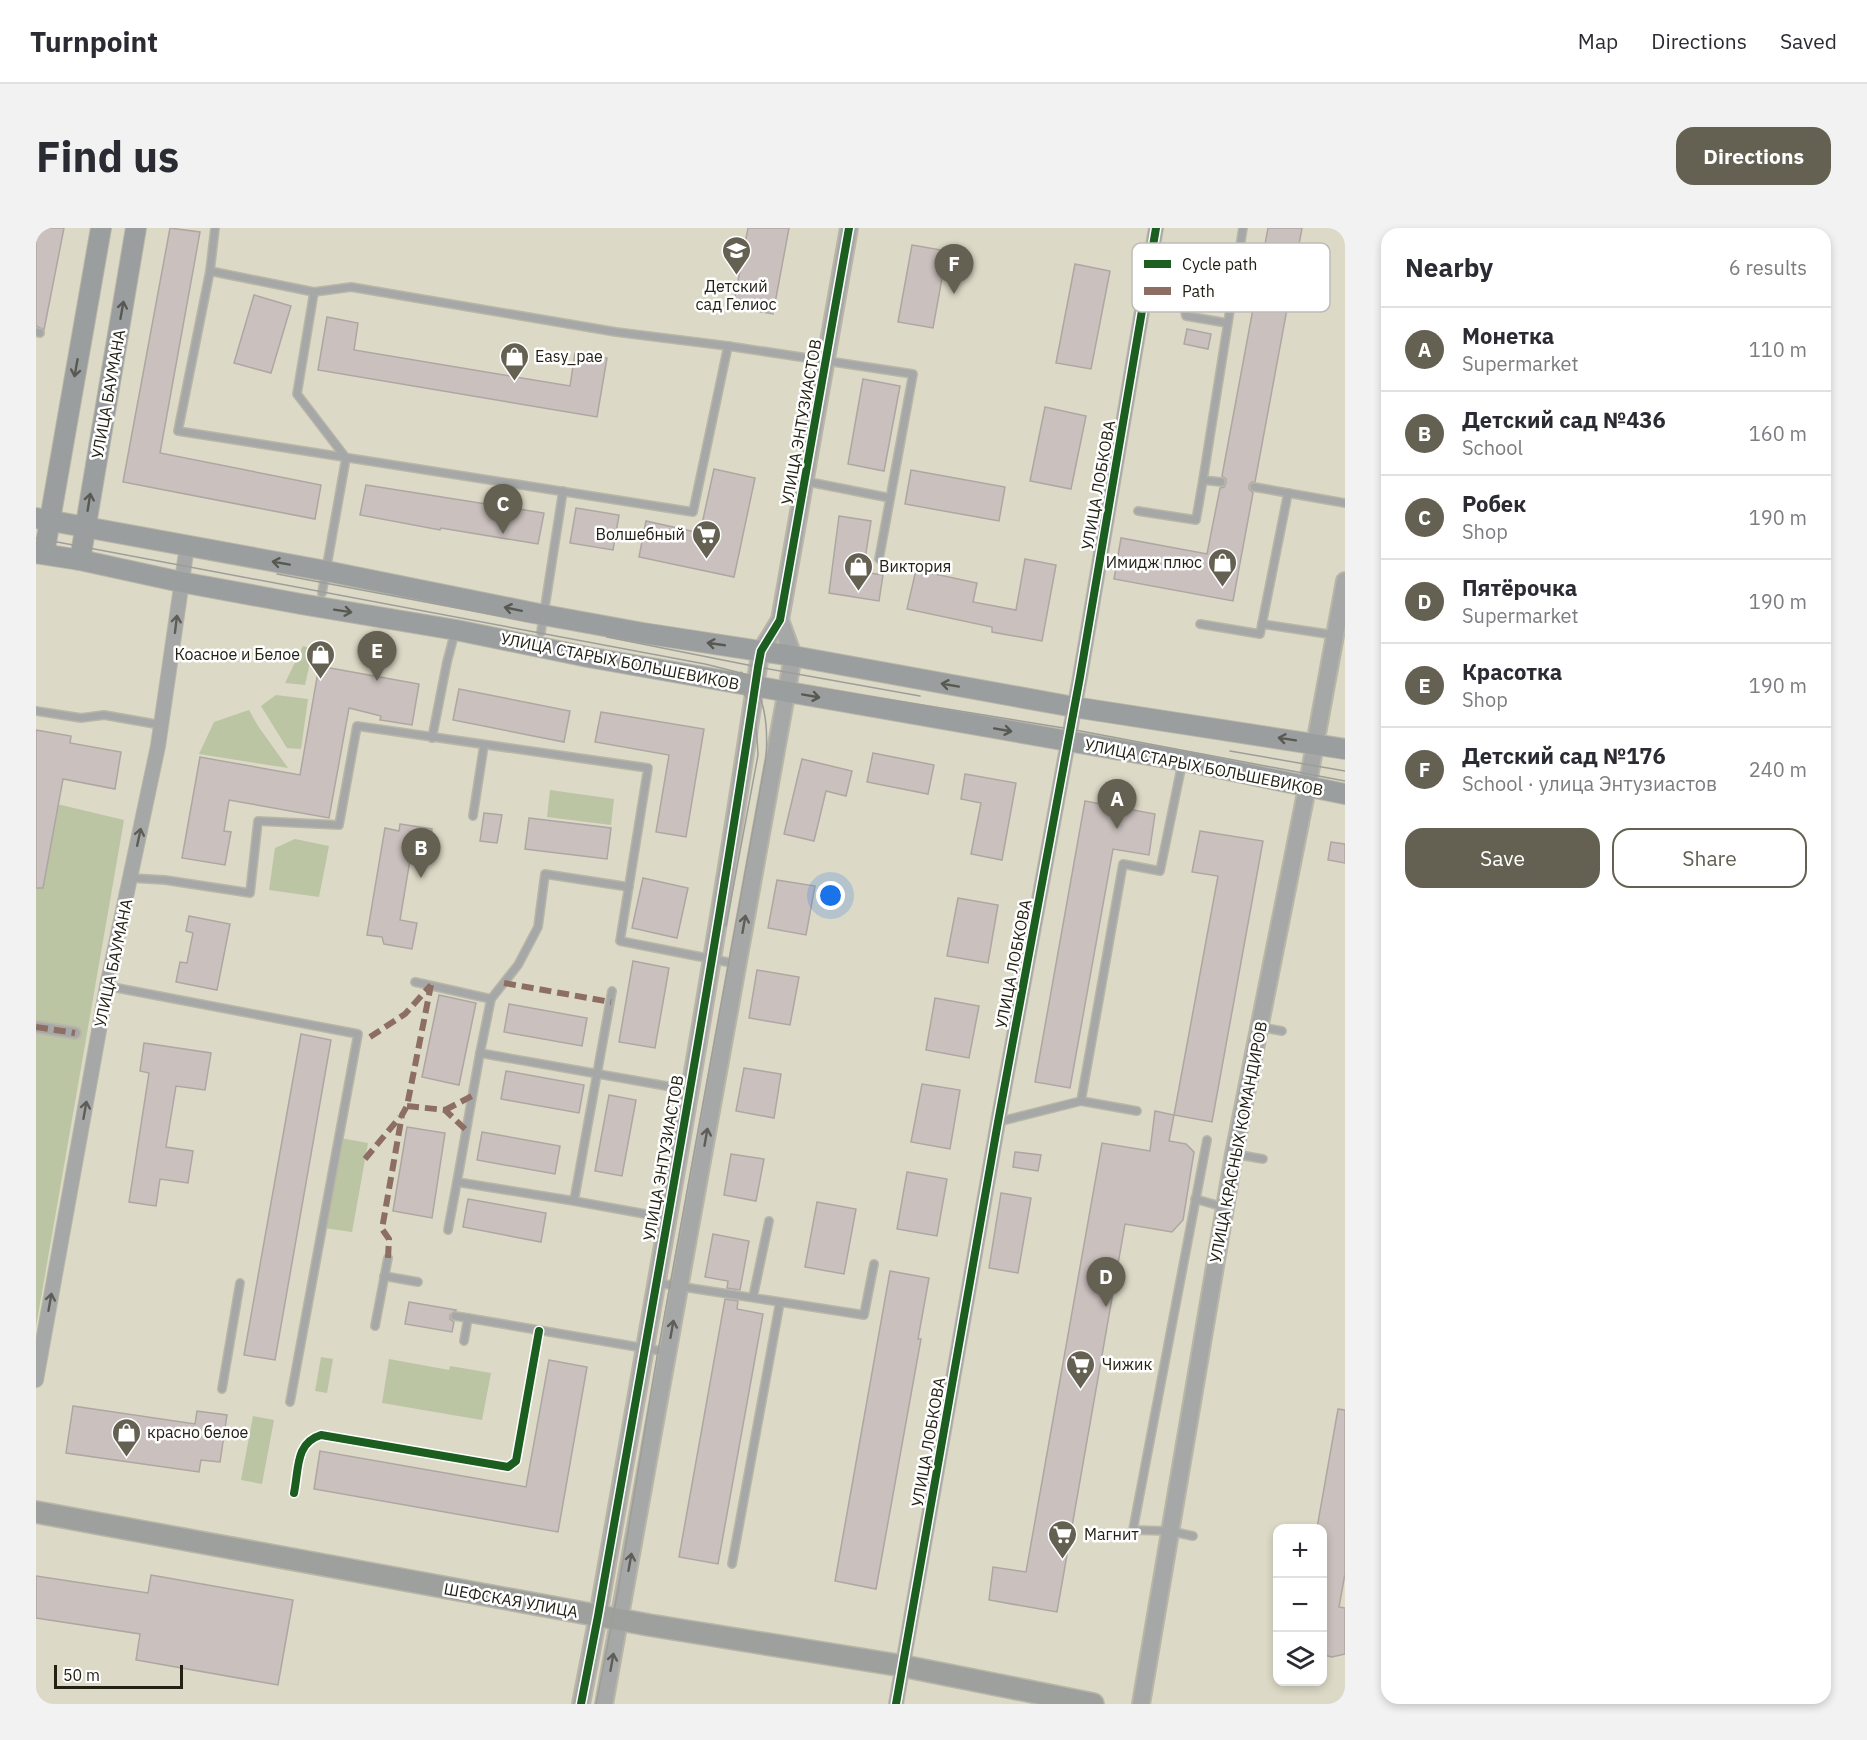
<!DOCTYPE html>
<meta charset="utf-8">
<style>
:root{--surface:#fff;--page:#f2f2f3;--text:#2b2b33;--muted:#7c7c81;--line:#e1e1e2;--accent:#646152}
body{margin:0;font-family:"IBM Plex Sans",sans-serif;background:var(--page);color:var(--text)}
.controls{position:absolute;right:18px;bottom:18px;display:grid;overflow:hidden;border-radius:12px;box-shadow:0 3px 9px #0003}
.controls button{width:54px;height:54px;display:grid;place-items:center;padding:0;border:0;border-bottom:2px solid var(--line);background:var(--surface);color:var(--text);font:30px sans-serif}
.scale{position:absolute;left:18px;bottom:15px;width:129px;box-sizing:border-box;padding-left:6px;border:3px solid #232014;border-top:0;font-size:16px;line-height:21px;white-space:nowrap;color:#232014;-webkit-text-stroke:4px #fff;paint-order:stroke}
.you{position:absolute;left:795px;top:668px;width:21px;height:21px;margin:-15px;border:4px solid #fff;border-radius:50%;background:#1a73e8;box-shadow:0 0 0 9px #1a73e833}
.badge{display:grid;place-items:center;width:39px;height:39px;border-radius:50%;background:var(--accent);color:#fff;font-size:20px;font-weight:700}
.pin{position:absolute;translate:-50% -50px;filter:drop-shadow(0 2px 3px #0008)}
.pin::after{content:'';position:absolute;top:32px;width:21px;height:18px;background:inherit;clip-path:polygon(0 0,100% 0,50% 100%)}
.list{margin:0;padding:0;list-style:none}
h2{display:flex;justify-content:space-between;align-items:center;height:78px;margin:0;padding:0 24px;font-size:26px}
h2 small{font-size:20px;font-weight:400;color:var(--muted)}
.list li{display:grid;grid-template-columns:39px 1fr auto;gap:18px;align-items:center;box-sizing:border-box;height:84px;padding:0 24px;border-top:2px solid var(--line)}
.list b{display:block;font-size:22px;white-space:nowrap}
.list p{margin:0;font-size:20px;white-space:nowrap;color:var(--muted)}
.list em{font-size:20px;font-style:normal;color:var(--muted)}
.actions{display:flex;gap:12px;padding:18px 24px}
.actions a{flex:1;padding:14px 0;border:2px solid var(--accent);border-radius:18px;text-align:center;font-size:21px;color:var(--accent)}
.actions .main{background:var(--accent);color:#fff}
.icon{flex:none;width:33px;height:33px;fill:none;stroke:currentColor;stroke-width:2;stroke-linecap:round;stroke-linejoin:round}
.map{position:relative;flex:none;width:1309px;height:1476px;overflow:hidden;border-radius:18px}
header{display:flex;align-items:center;gap:36px;box-sizing:border-box;height:84px;padding:0 30px;background:var(--surface);border-bottom:2px solid var(--line)}
header strong{font-size:28px}
nav{display:flex;gap:33px;margin-inline-start:auto;font-size:21px}
.intro{display:flex;align-items:center;justify-content:space-between;box-sizing:border-box;height:144px;padding:0 36px}
h1{margin:0;font-size:42px}
.button{padding:15px 27px;border-radius:18px;background:var(--accent);color:#fff;font-size:21px;font-weight:700}
main{display:flex;gap:36px;padding:0 36px}
aside{flex:1;background:var(--surface);border-radius:18px;box-shadow:0 3px 9px #0003}
.map>svg:first-child{display:block}
</style>
<header>
<strong>Turnpoint</strong>
<nav><a>Map</a><a>Directions</a><a>Saved</a></nav>
</header>
<div class="intro"><h1>Find us</h1><a class="button">Directions</a></div>
<main>
<div class="map">
<svg width="1309" height="1476" viewBox="0 0 1309 1476">
<rect width="100%" height="100%" fill="#dcd9c6"/>
<g fill="#bbc5a4">
<polygon points="267,418 277,421 269,457 249,455"/>
<polygon points="240,467 272,471 265,521 251,520 225,478"/>
<polygon points="213,482 222,498 252,540 163,526 178,494"/>
<polygon points="514,562 578,571 575,597 511,589"/>
<polygon points="0,571 88,592 0,1099"/>
<polygon points="259,611 293,618 283,669 233,662 239,620"/>
<polygon points="304,910 332,915 316,1004 288,1000"/>
<polygon points="285,1129 297,1131 291,1165 279,1163"/>
<polygon points="353,1131 413,1142 414,1138 455,1145 446,1192 346,1175"/>
<polygon points="217,1188 238,1192 226,1256 205,1252"/>
</g>
<g fill="#cac0be" stroke="#ada6a2" stroke-width="1.5">
<polygon points="0,0 28,0 8,102 0,98"/>
<polygon points="134,0 164,4 124,225 285,257 279,291 87,254"/>
<polygon points="712,0 753,0 737,86 697,79"/>
<polygon points="1232,0 1266,0 1219,254 1216,254 1213,257 1213,261 1217,265 1197,373 1078,351 1085,310 1171,326 1184,260 1188,259 1190,255 1190,251 1186,248"/>
<polygon points="876,17 911,23 897,100 862,94"/>
<polygon points="1039,36 1074,43 1055,141 1020,135"/>
<polygon points="218,67 255,78 235,145 198,135"/>
<polygon points="291,89 322,95 318,122 534,158 539,125 571,130 561,189 282,142"/>
<polygon points="1151,101 1175,106 1172,121 1148,116"/>
<polygon points="827,151 864,158 848,243 812,236"/>
<polygon points="1009,179 1050,188 1035,261 994,253"/>
<polygon points="678,241 719,250 698,349 603,329 610,293 664,305"/>
<polygon points="875,242 969,259 963,293 869,276"/>
<polygon points="330,257 508,285 502,316 405,300 404,302 324,287"/>
<polygon points="540,280 583,287 577,322 534,315"/>
<polygon points="803,288 835,293 827,344 847,347 843,373 793,365"/>
<polygon points="989,331 1020,337 1006,413 956,404 956,399 871,381 880,342 941,355 937,374 980,382"/>
<polygon points="283,438 383,456 376,497 344,492 345,488 313,480 293,590 193,572 188,603 195,604 189,637 146,630 164,529 264,547"/>
<polygon points="423,461 534,483 528,514 417,492"/>
<polygon points="565,484 668,501 650,609 620,604 633,527 559,514"/>
<polygon points="0,502 35,508 34,515 85,524 79,561 27,551 7,660 0,660"/>
<polygon points="837,525 898,537 892,566 831,554"/>
<polygon points="766,531 816,543 810,568 790,563 778,613 748,606"/>
<polygon points="929,546 980,555 966,632 935,626 945,575 925,571"/>
<polygon points="1049,573 1119,586 1113,627 1077,621 1034,860 999,854"/>
<polygon points="448,585 466,587 461,615 444,613"/>
<polygon points="493,590 575,600 571,631 489,621"/>
<polygon points="364,596 396,601 393,622 376,620 364,692 381,695 376,721 348,716 346,709 331,707 349,600 363,603"/>
<polygon points="1164,603 1227,613 1176,894 1138,887 1182,648 1156,644"/>
<polygon points="1295,614 1309,616 1309,635 1292,632"/>
<polygon points="607,650 652,660 641,710 596,700"/>
<polygon points="741,652 779,658 770,707 732,700"/>
<polygon points="922,670 962,677 952,735 911,728"/>
<polygon points="153,688 194,696 181,762 140,754 144,734 151,735 157,705 150,703"/>
<polygon points="597,733 633,740 619,820 583,814"/>
<polygon points="721,742 763,749 754,797 713,790"/>
<polygon points="403,767 440,775 423,857 386,849"/>
<polygon points="899,770 943,778 933,830 890,822"/>
<polygon points="473,776 551,790 546,818 468,804"/>
<polygon points="265,806 295,812 239,1132 208,1127"/>
<polygon points="108,815 175,825 169,862 140,858 130,919 157,923 152,955 124,951 120,978 93,974 113,845 104,843"/>
<polygon points="708,840 745,846 738,890 700,883"/>
<polygon points="470,843 548,857 543,885 465,871"/>
<polygon points="886,856 924,862 914,921 875,914"/>
<polygon points="573,867 600,872 586,948 559,943"/>
<polygon points="1119,883 1138,887 1133,913 1150,916 1158,924 1147,992 1136,1004 1089,996 1021,1384 953,1372 957,1339 990,1344 1066,915 1114,923"/>
<polygon points="371,899 409,905 396,990 357,983"/>
<polygon points="446,904 524,918 519,946 441,932"/>
<polygon points="979,924 1005,927 1002,943 977,939"/>
<polygon points="695,926 728,931 720,973 688,967"/>
<polygon points="871,944 911,951 901,1008 861,1001"/>
<polygon points="965,965 995,970 982,1045 953,1040"/>
<polygon points="432,971 510,985 505,1014 427,999"/>
<polygon points="781,974 820,981 808,1046 769,1039"/>
<polygon points="677,1006 713,1013 704,1062 691,1060 692,1053 669,1049"/>
<polygon points="854,1043 893,1050 882,1111 885,1111 840,1361 799,1353"/>
<polygon points="689,1071 702,1073 701,1081 727,1086 682,1336 643,1329"/>
<polygon points="373,1074 420,1082 414,1087 414,1091 418,1094 416,1104 369,1096"/>
<polygon points="513,1132 551,1139 522,1304 278,1261 284,1223 490,1259"/>
<polygon points="37,1178 159,1196 161,1183 191,1187 184,1234 165,1232 163,1244 30,1225"/>
<polygon points="1302,1181 1309,1182 1309,1346 1303,1379 1309,1380 1309,1426 1296,1429 1287,1427 1287,1300 1281,1300"/>
<polygon points="115,1347 257,1372 242,1457 100,1432 104,1406 0,1390 0,1348 112,1365"/>
</g>
<g fill="none" stroke-linecap="round" stroke-linejoin="round">
<defs>
<g id="service">
<polyline points="179,0 174,43 142,203 657,284 692,118"/>
<polyline points="1113,38 1197,51"/>
<polyline points="1140,42 1150,88 1191,95"/>
<polyline points="174,43 278,64 315,59 580,104 692,118 877,146 843,331"/>
<polyline points="278,64 261,166 310,230 286,365"/>
<polyline points="0,104 4,105"/>
<polyline points="768,253 854,270"/>
<polyline points="1185,254 1167,252 1207,0"/>
<polyline points="1218,259 1309,275"/>
<polyline points="1102,283 1160,292 1167,252"/>
<polyline points="1164,396 1224,406 1252,265"/>
<polyline points="1226,396 1298,407"/>
<polyline points="505,404 527,263"/>
<polyline points="0,483 45,490 68,487 125,497"/>
<polyline points="396,510 411,434 419,404"/>
<polyline points="437,588 448,517"/>
<polyline points="95,650 129,652 214,665 222,593 303,597 321,498 612,540 584,713 701,736"/>
<polyline points="379,754 455,771"/>
<polyline points="71,758 322,806 254,1174"/>
<polyline points="576,763 538,973 421,954 444,825 455,771 482,737 502,699 509,646 593,659"/>
<polyline points="1224,799 1246,803"/>
<polyline points="444,825 653,862"/>
<polyline points="1045,873 1101,883"/>
<polyline points="962,894 1045,873 1087,636 1124,643 1146,536"/>
<polyline points="1198,926 1227,931"/>
<polyline points="1159,971 1188,979"/>
<polyline points="538,973 631,990"/>
<polyline points="412,1002 421,954"/>
<polyline points="348,1048 382,1054"/>
<polyline points="622,1055 828,1087 838,1036"/>
<polyline points="717,1069 733,993"/>
<polyline points="419,1088 432,1090"/>
<polyline points="339,1098 352,1030"/>
<polyline points="428,1113 432,1090 631,1124"/>
<polyline points="186,1161 204,1055"/>
<polyline points="1157,1308 1133,1303 1097,1302 1171,912"/>
<polyline points="696,1336 744,1074"/>
</g>
<polyline id="pedestrian" points="0,799 39,805"/>
<g id="minor">
<polyline points="0,1152 71,758 122,518 151,318"/>
<polyline points="860,1476 962,894 1044,449 1120,0"/>
</g>
<g id="tertiary">
<path d="M545 1476 562 1388C617 1072 675 756 722 439L725 423 744 392 813 0"/>
<polyline points="568,1476 757,428 744,392"/>
<polyline points="1105,1476 1198,926 1271,560 1309,353"/>
</g>
<g id="secondary">
<polyline points="0,290 290,343 508,387 607,405 757,428 1038,479 1309,521"/>
<polyline points="0,325 44,332 145,354 265,376 420,402 552,429 1147,533 1309,566"/>
<polyline points="8,326 65,0"/>
<polyline points="44,332 100,0"/>
</g>
<polyline id="primary" points="0,1284 613,1397 867,1438 1057,1476"/>
</defs>
<use href="#service" stroke="#b9b6a8" stroke-width="10"/>
<use href="#pedestrian" stroke="#b9b6a8" stroke-width="14"/>
<use href="#minor" stroke="#b9b6a8" stroke-width="16"/>
<use href="#tertiary" stroke="#b9b6a8" stroke-width="20"/>
<use href="#secondary" stroke="#b9b6a8" stroke-width="22"/>
<use href="#primary" stroke="#b9b6a8" stroke-width="24"/>
<use href="#service" stroke="#a6a8a8" stroke-width="7"/>
<use href="#pedestrian" stroke="#a6a8a8" stroke-width="10"/>
<use href="#minor" stroke="#a6a8a8" stroke-width="14"/>
<use href="#tertiary" stroke="#a6a8a8" stroke-width="16"/>
<use href="#secondary" stroke="#9b9e9f" stroke-width="20"/>
<use href="#primary" stroke="#9ea09e" stroke-width="21"/>
<g stroke="#9e9e98" stroke-width="1.5">
<polyline points="0,310 669,436 733,452 1034,501 1309,553"/>
<polyline points="241,346 495,394"/>
<polyline points="571,409 722,439 884,468"/>
<path d="M682 444C719 465 720 488 722 527L690 698"/>
<polyline points="1194,523 1309,543"/>
<polyline points="569,1390 580,1319"/>
<path d="M560 1476 582 1363 622 1123 730 530C732 500 731 464 705 444"/>
</g>
<g stroke="#8d6e63" stroke-width="6" stroke-dasharray="12 6" stroke-linecap="butt">
<polyline points="468,755 575,774"/>
<polyline points="0,799 39,805"/>
<polyline points="334,809 369,786 395,757"/>
<polyline points="371,878 409,882 430,902"/>
<polyline points="409,882 436,868"/>
<polyline points="329,931 364,889"/>
<polyline points="352,1030 353,1011 346,1001 366,887 371,878 395,757"/>
</g>
<defs>
<g id="cycleway">
<path d="M258 1265C263 1241 259 1215 285 1207L472 1239 480 1233 503 1103"/>
<path d="M545 1476 562 1388C617 1072 675 756 722 439L725 423 744 392 813 0"/>
<polyline points="860,1476 962,894 1044,449 1120,0"/>
</g>
</defs>
<use href="#cycleway" stroke="#fff" stroke-width="11"/>
<use href="#cycleway" stroke="#1b5e20" stroke-width="8"/>
</g>
<defs><path id="oneway-shaft" d="M-6 0H5M1.5-3L5.5 0L1.5 3" fill="none" stroke-width="1.6" stroke-linecap="round" stroke-linejoin="round" transform="scale(1.5)"/></defs>
<g stroke="#595953">
<use href="#oneway-shaft" transform="translate(86 82) rotate(-80)"/>
<use href="#oneway-shaft" transform="translate(40 140) rotate(100)"/>
<use href="#oneway-shaft" transform="translate(53 274) rotate(-81)"/>
<use href="#oneway-shaft" transform="translate(245 335) rotate(-170)"/>
<use href="#oneway-shaft" transform="translate(477 381) rotate(-168)"/>
<use href="#oneway-shaft" transform="translate(307 383) rotate(9)"/>
<use href="#oneway-shaft" transform="translate(680 416) rotate(-172)"/>
<use href="#oneway-shaft" transform="translate(914 457) rotate(-170)"/>
<use href="#oneway-shaft" transform="translate(775 468) rotate(10)"/>
<use href="#oneway-shaft" transform="translate(967 502) rotate(10)"/>
<use href="#oneway-shaft" transform="translate(1251 511) rotate(-171)"/>
</g>
<g stroke="#5e5d57">
<use href="#oneway-shaft" transform="translate(140 396) rotate(-83)"/>
<use href="#oneway-shaft" transform="translate(103 609) rotate(-78)"/>
<use href="#oneway-shaft" transform="translate(708 696) rotate(-80)"/>
<use href="#oneway-shaft" transform="translate(49 882) rotate(-80)"/>
<use href="#oneway-shaft" transform="translate(670 909) rotate(-80)"/>
<use href="#oneway-shaft" transform="translate(14 1074) rotate(-80)"/>
<use href="#oneway-shaft" transform="translate(636 1101) rotate(-80)"/>
<use href="#oneway-shaft" transform="translate(594 1334) rotate(-80)"/>
<use href="#oneway-shaft" transform="translate(576 1434) rotate(-80)"/>
</g>
<defs>
<symbol id="school-pin" viewBox="-11 -11 22 30"><path d="M0 17L-7.5 6A9.5 9.5 0 1 1 7.5 6Z" fill="#646152" stroke="#fff"/><path d="M0-5L7-2L0 1L-7-2ZM-4 1L0 2.5L4 1V4Q0 6-4 4Z" fill="#fff"/></symbol>
<symbol id="shop-pin" viewBox="-11 -11 22 30"><path d="M0 17L-7.5 6A9.5 9.5 0 1 1 7.5 6Z" fill="#646152" stroke="#fff"/><path d="M-5-2.5h2.3a2.7 3.5 0 0 1 5.4 0H5L5.5 6h-11ZM-1.5-2.5h3a1.5 2.3 0 0 0-3 0Z" fill="#fff"/></symbol>
<symbol id="supermarket-pin" viewBox="-11 -11 22 30"><path d="M0 17L-7.5 6A9.5 9.5 0 1 1 7.5 6Z" fill="#646152" stroke="#fff"/><path d="M-6-5.5h2.5l.6 2H6L4.5 2H-2.5L-4.4-4H-6ZM-1.5 3.2a1.3 1.3 0 1 0 .1 0ZM3 3.2a1.3 1.3 0 1 0 .1 0Z" fill="#fff"/></symbol>
</defs>
<g fill-rule="evenodd">
<use href="#school-pin" x="684" y="6" width="33" height="45"/>
<use href="#shop-pin" x="462" y="112" width="33" height="45"/>
<use href="#supermarket-pin" x="654" y="290" width="33" height="45"/>
<use href="#shop-pin" x="1170" y="318" width="33" height="45"/>
<use href="#shop-pin" x="806" y="322" width="33" height="45"/>
<use href="#shop-pin" x="268" y="410" width="33" height="45"/>
<use href="#supermarket-pin" x="1028" y="1120" width="33" height="45"/>
<use href="#shop-pin" x="74" y="1188" width="33" height="45"/>
<use href="#supermarket-pin" x="1010" y="1290" width="33" height="45"/>
</g>
<g text-anchor="middle" stroke-width="5" stroke-linejoin="round" paint-order="stroke">
<g font-size="16" fill="#232014" stroke="#fff" text-anchor="start">
<text x="700" y="64" text-anchor="middle">Детский<tspan x="700" dy="18">сад Гелиос</tspan></text>
<text x="499" y="134">Easy_pae</text>
<text x="649" y="312" text-anchor="end">Волшебный</text>
<text x="1166" y="340" text-anchor="end">Имидж плюс</text>
<text x="843" y="344">Виктория</text>
<text x="264" y="432" text-anchor="end">Коасное и Белое</text>
<text x="1066" y="1142">Чижик</text>
<text x="111" y="1210">красно белое</text>
<text x="1048" y="1312">Магнит</text>
</g>
<g font-size="16" fill="#232014" stroke="#fff">
<text transform="translate(72 166) rotate(-80)" y="6">УЛИЦА БАУМАНА</text>
<text transform="translate(765 194) rotate(-80)" y="6">УЛИЦА ЭНТУЗИАСТОВ</text>
<text transform="translate(1062 257) rotate(-80)" y="6">УЛИЦА ЛОБКОВА</text>
<text transform="translate(584 433) rotate(11)" y="6">УЛИЦА СТАРЫХ БОЛЬШЕВИКОВ</text>
<text transform="translate(1168 539) rotate(11)" y="6">УЛИЦА СТАРЫХ БОЛЬШЕВИКОВ</text>
<text transform="translate(77 735) rotate(-78)" y="6">УЛИЦА БАУМАНА</text>
<text transform="translate(977 736) rotate(-79)" y="6">УЛИЦА ЛОБКОВА</text>
<text transform="translate(1202 914) rotate(-79)" y="6">УЛИЦА КРАСНЫХ КОМАНДИРОВ</text>
<text transform="translate(627 930) rotate(-80)" y="6">УЛИЦА ЭНТУЗИАСТОВ</text>
<text transform="translate(892 1214) rotate(-80)" y="6">УЛИЦА ЛОБКОВА</text>
<text transform="translate(475 1372) rotate(10)" y="6">ШЕФСКАЯ УЛИЦА</text>
</g>
</g>
<rect x="1096" y="15" width="198" height="69" rx="9" fill="#fff" stroke="#bdbcb8" stroke-width="1.5"/>
<rect x="1108" y="32" width="27" height="8" fill="#1b5e20"/>
<rect x="1108" y="59" width="27" height="8" fill="#8d6e63"/>
<g font-size="16" fill="#232014">
<text x="1146" y="42">Cycle path</text>
<text x="1146" y="69">Path</text>
</g>
</svg>
<div class="controls">
<button>+</button>
<button>−</button>
<button><svg class="icon" aria-label="layers" viewBox="0 0 24 24"><path d="M12 4l9 5-9 5-9-5zM3 14l9 5 9-5"/></svg></button>
</div>
<div class="scale">50 m</div>
<div class="you"></div>
<div class="pin badge" style="left:1081px;top:601px">A</div>
<div class="pin badge" style="left:385px;top:650px">B</div>
<div class="pin badge" style="left:467px;top:306px">C</div>
<div class="pin badge" style="left:1070px;top:1079px">D</div>
<div class="pin badge" style="left:341px;top:453px">E</div>
<div class="pin badge" style="left:918px;top:66px">F</div>
</div>
<aside>
<h2>Nearby<small>6 results</small></h2>
<ul class="list">
<li><span class="badge">A</span><div><b>Монетка</b><p>Supermarket</p></div><em>110 m</em></li>
<li><span class="badge">B</span><div><b>Детский сад №436</b><p>School</p></div><em>160 m</em></li>
<li><span class="badge">C</span><div><b>Робек</b><p>Shop</p></div><em>190 m</em></li>
<li><span class="badge">D</span><div><b>Пятёрочка</b><p>Supermarket</p></div><em>190 m</em></li>
<li><span class="badge">E</span><div><b>Красотка</b><p>Shop</p></div><em>190 m</em></li>
<li><span class="badge">F</span><div><b>Детский сад №176</b><p>School · улица Энтузиастов</p></div><em>240 m</em></li>
</ul>
<div class="actions"><a class="main">Save</a><a>Share</a></div>
</aside>
</main>
